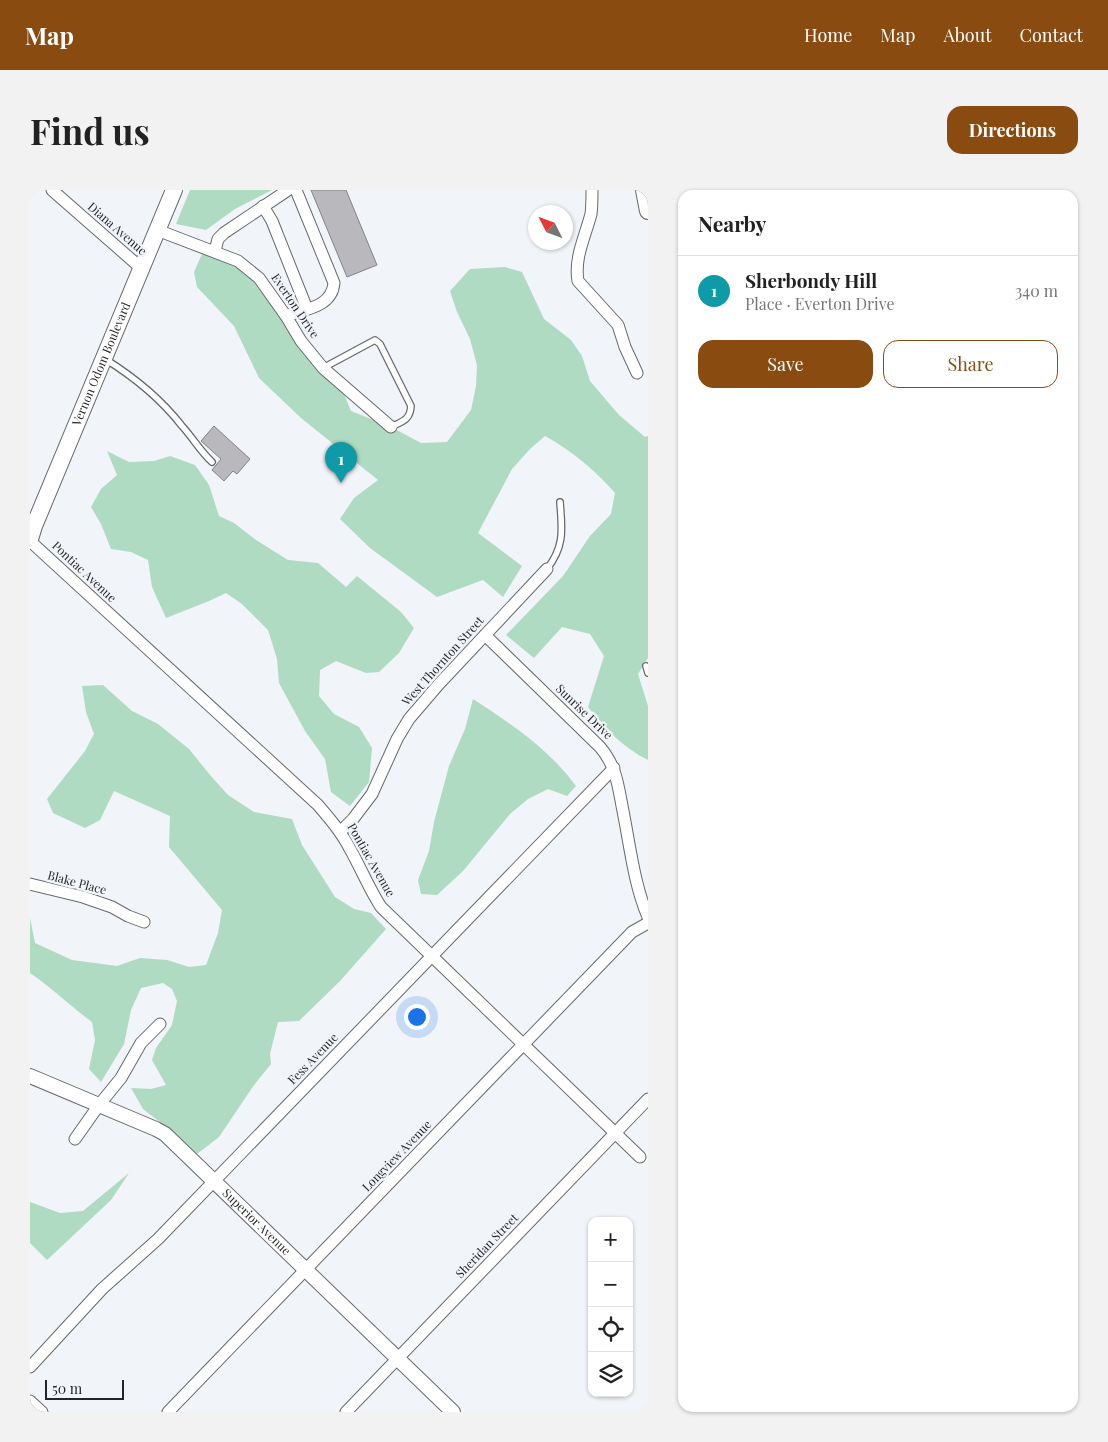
<!DOCTYPE html>
<meta charset="utf-8">
<style>
:root{--surface:#fff;--page:#f2f2f2;--text:#222;--muted:#767676;--line:#e0e0e0;--accent:#8a4b11}
body{margin:0;font-family:"Playfair Display",serif;background:var(--page);color:var(--text)}
.controls{position:absolute;right:15px;bottom:15px;display:grid;overflow:hidden;border-radius:10px;box-shadow:0 1px 4px #0004}
.controls button{width:45px;height:45px;display:grid;place-items:center;padding:0;border:0;border-bottom:1px solid var(--line);background:var(--surface);color:var(--text);font:25px sans-serif}
.compass{position:absolute;left:498px;top:15px;width:45px;height:45px;border-radius:50%;background:var(--surface);box-shadow:0 1px 4px #0004;rotate:312deg}
.scale{position:absolute;left:15px;bottom:12px;width:79px;box-sizing:border-box;padding-left:5px;border:2px solid #242526;border-top:0;font-size:14px;line-height:18px;white-space:nowrap;color:#242526;-webkit-text-stroke:4px #f1f4f8;paint-order:stroke}
.you{position:absolute;left:386px;top:826px;width:18px;height:18px;margin:-12px;border:4px solid #fff;border-radius:50%;background:#1a73e8;box-shadow:0 0 0 8px #1a73e833}
.badge{display:grid;place-items:center;width:32px;height:32px;border-radius:50%;background:var(--accent);color:#fff;font-size:16px;font-weight:700}
.pin{position:absolute;translate:-50% -41px;filter:drop-shadow(0 1px 2px #0008)}
.pin::after{content:'';position:absolute;top:26px;width:18px;height:15px;background:inherit;clip-path:polygon(0 0,100% 0,50% 100%)}
.list{margin:0;padding:0;list-style:none}
h2{display:flex;justify-content:space-between;align-items:center;height:65px;margin:0;padding:0 20px;font-size:21px}
h2 small{font-size:16px;font-weight:400;color:var(--muted)}
.list li{display:grid;grid-template-columns:32px 1fr auto;gap:15px;align-items:center;box-sizing:border-box;height:70px;padding:0 20px;border-top:1px solid var(--line)}
.list b{display:block;font-size:19px;white-space:nowrap}
.list p{margin:0;font-size:16px;white-space:nowrap;color:var(--muted)}
.list em{font-size:16px;font-style:normal;color:var(--muted)}
.actions{display:flex;gap:10px;padding:15px 20px}
.actions a{flex:1;padding:11px 0;border:1px solid var(--accent);border-radius:15px;text-align:center;font-size:18px;color:var(--accent)}
.actions .main{background:var(--accent);color:#fff}
.icon{flex:none;width:28px;height:28px;fill:none;stroke:currentColor;stroke-width:2;stroke-linecap:round;stroke-linejoin:round}
.map{position:relative;flex:none;width:618px;height:1222px;overflow:hidden;border-radius:15px}
header{display:flex;align-items:center;gap:30px;box-sizing:border-box;height:70px;padding:0 25px;background:var(--accent);color:#fff}
header strong{font-size:24px}
nav{display:flex;gap:28px;margin-inline-start:auto;font-size:18px}
.intro{display:flex;align-items:center;justify-content:space-between;box-sizing:border-box;height:120px;padding:0 30px}
h1{margin:0;font-size:35px}
.button{padding:12px 22px;border-radius:15px;background:var(--accent);color:#fff;font-size:18px;font-weight:700}
main{display:flex;gap:30px;padding:0 30px}
aside{flex:1;background:var(--surface);border-radius:15px;box-shadow:0 1px 4px #0004}
.map>svg:first-child{display:block}
</style>
<header>
<strong>Map</strong>
<nav><a>Home</a><a>Map</a><a>About</a><a>Contact</a></nav>
</header>
<div class="intro"><h1>Find us</h1><a class="button">Directions</a></div>
<main>
<div class="map">
<svg width="618" height="1222" viewBox="0 0 618 1222">
<rect width="100%" height="100%" fill="#f1f4f8"/>
<g fill="#aedbc1">
<polygon points="160,0 242,0 205,19 176,40 146,34"/>
<path d="M172 64 199 71 222 90 247 123 256 126 309 192 321 221 361 237 391 253 417 252 441 220 446 196 447 175 440 149 427 122 420 101 440 79 475 77 492 82 514 129 541 150 552 166 560 191 589 225 615 247 618 246V468L608 484 618 516V570C593 558 575 538 558 517L574 466 560 444 532 437 504 468 476 445 533 386 560 346 581 324 585 303C565 280 542 261 515 246L500 259 482 279 448 343 492 376 473 407 453 390 407 407 340 358 310 329 324 308 348 290 271 228 229 188 204 136 167 97 164 82Z"/>
<polygon points="77,261 99,272 124,271 140,266 165,275 179,295 189,326 204,333 226,350 258,370 288,373 316,397 327,386 371,422 384,438 369,463 349,482 336,483 306,471 290,480 289,506 304,524 329,537 342,558 339,592 320,616 301,602 295,569 275,541 249,493 247,469 238,440 212,414 196,403 179,411 136,428 122,397 118,370 101,362 81,359 71,334 61,317 71,299 87,285"/>
<path d="M73 495 102 521 128 534 159 559 180 585 198 605 224 622 262 629 272 655 305 707 324 719 341 723 356 739 310 791 269 831 248 832 240 864 241 874 224 895 189 947 167 964 143 942 113 919 101 898 121 899 136 895 122 870 126 858 142 835 147 811 142 799 133 793 111 798 101 820 94 854 71 892 59 879 65 850 62 832C40 816 22 798 0 783V728L5 753 42 770 87 776 110 768 137 770 159 777 176 775 188 743 192 720 139 657 140 626 84 601 70 630 55 638 23 623 17 609 55 561 64 544 56 522 52 496Z"/>
<path d="M443 509C481 534 519 559 546 596L537 606 518 599 498 609 480 624 433 681 407 705 391 704 388 690 399 661 404 632 419 576 435 539Z"/>
<polygon points="99,983 81,1010 17,1070 0,1053 0,1012 30,1023 53,1021"/>
</g>
<g fill="#b9b8bc" stroke="#848386">
<polygon points="281,0 316,0 347,75 317,87"/>
<polygon points="184,236 220,269 207,284 203,281 194,291 182,280 191,269 171,251"/>
</g>
<g fill="none" stroke-linecap="round" stroke-linejoin="round">
<defs>
<g id="service">
<path d="M75 169C104 187 131 209 152 236 163 248 170 261 182 272"/>
<path d="M293 178 345 150 350 154 381 216C380 230 373 231 361 237"/>
<path d="M517 379C535 356 532 339 530 312"/>
<polyline points="616,476 618,483"/>
</g>
<g id="minor">
<polyline points="22,0 111,78"/>
<path d="M562 0C562 8 562 17 561 24 555 47 544 68 548 91L588 135 595 157 607 183"/>
<polyline points="233,16 242,31 277,119"/>
<polyline points="127,40 208,71 229,88 256,126 271,151 293,178 361,237"/>
<polyline points="185,61 188,49 194,43 258,0"/>
<path d="M256 126C276 119 302 117 304 93L266 0"/>
<path d="M0 351 288 615C300 629 312 643 320 659 331 678 339 699 351 717L610 967"/>
<path d="M455 445 570 557C587 577 588 596 593 621 600 656 604 694 618 727"/>
<polyline points="310,642 323,629 342,604 367,549 379,529 409,494 517,379"/>
<polyline points="0,694 53,707 82,717 98,726 114,732"/>
<polyline points="45,949 69,915 91,888 111,853 130,834"/>
<polyline points="0,1177 72,1099 128,1049 584,578"/>
<polyline points="0,1211 12,1222"/>
<polyline points="138,1222 602,742 618,733"/>
<polyline points="316,1222 618,909"/>
</g>
<g id="tertiary">
<path id="s1" d="M0 886 126 939 135 944 423 1222"/>
</g>
<g id="secondary">
<polyline points="614,0 618,21"/>
<path id="s2" d="M0 349 4 336 144 0"/>
</g>
</defs>
<use href="#service" stroke="#66696c" stroke-width="8"/>
<use href="#minor" stroke="#66696c" stroke-width="13"/>
<use href="#tertiary" stroke="#66696c" stroke-width="16"/>
<use href="#secondary" stroke="#66696c" stroke-width="18"/>
<use href="#service" stroke="#fff" stroke-width="5.5"/>
<use href="#minor" stroke="#fff" stroke-width="11"/>
<use href="#tertiary" stroke="#fff" stroke-width="14"/>
<use href="#secondary" stroke="#fff" stroke-width="16"/>
</g>
<g text-anchor="middle" stroke-width="5" stroke-linejoin="round" paint-order="stroke">
<g font-size="12" fill="#242526" stroke="#f1f4f8">
<text transform="translate(87 39) rotate(41)" y="4">Diana Avenue</text>
<text transform="translate(265 116) rotate(56)" y="4">Everton Drive</text>
<text dy="4" stroke="none"><textPath href="#s2" startOffset="189">Vernon Odom Boulevard</textPath></text>
<text transform="translate(54 382) rotate(43)" y="4">Pontiac Avenue</text>
<text transform="translate(413 471) rotate(-48)" y="4">West Thornton Street</text>
<text transform="translate(554 522) rotate(44)" y="4">Sunrise Drive</text>
<text transform="translate(341 670) rotate(60)" y="4">Pontiac Avenue</text>
<text transform="translate(47 693) rotate(15)" y="4">Blake Place</text>
<text transform="translate(283 869) rotate(-46)" y="4">Fess Avenue</text>
<text transform="translate(367 966) rotate(-46)" y="4">Longview Avenue</text>
<text dy="4" stroke="none"><textPath href="#s1" startOffset="274">Superior Avenue</textPath></text>
<text transform="translate(457 1056) rotate(-46)" y="4">Sheridan Street</text>
</g>
</g>
</svg>
<div class="controls">
<button>+</button>
<button>−</button>
<button><svg class="icon" aria-label="locate" viewBox="0 0 24 24"><circle cx="12" cy="12" r="6"/><path d="M12 2v4M12 18v4M2 12h4M18 12h4"/></svg></button>
<button><svg class="icon" aria-label="layers" viewBox="0 0 24 24"><path d="M12 4l9 5-9 5-9-5zM3 14l9 5 9-5"/></svg></button>
</div>
<svg class="compass" viewBox="-18 -18 36 36"><path d="M0-13l5 13h-10z" fill="#e53935"/><path d="M0 13l5-13h-10z" fill="#767676"/></svg>
<div class="scale">50 m</div>
<div class="you"></div>
<div class="pin badge" style="left:311px;top:293px;background:#0f9aa8">1</div>
</div>
<aside>
<h2>Nearby<small></small></h2>
<ul class="list">
<li><span class="badge" style="background:#0f9aa8">1</span><div><b>Sherbondy Hill</b><p>Place · Everton Drive</p></div><em>340 m</em></li>
</ul>
<div class="actions"><a class="main">Save</a><a>Share</a></div>
</aside>
</main>
